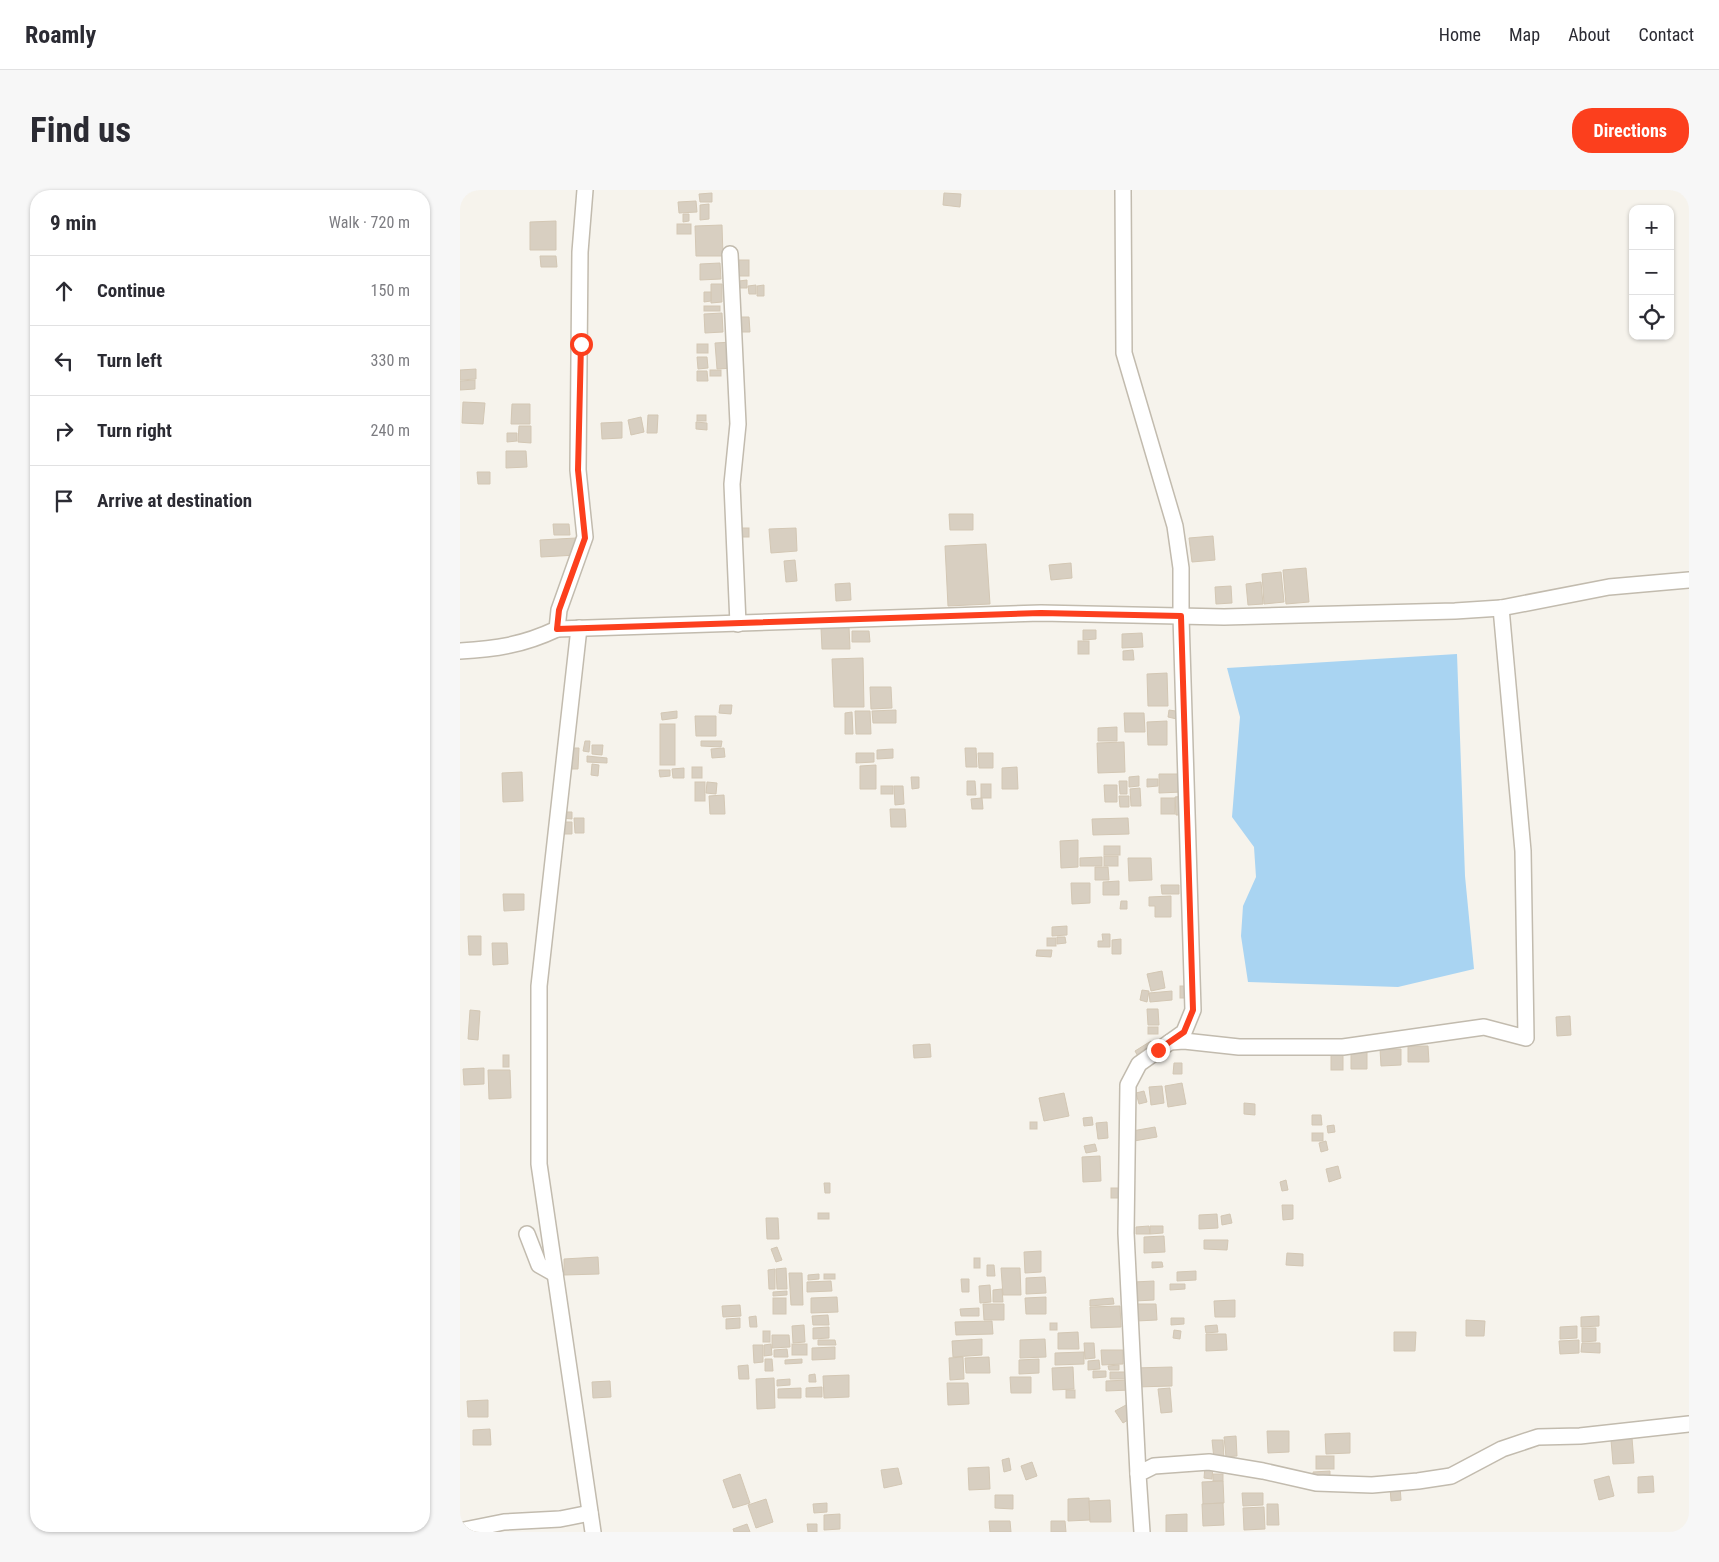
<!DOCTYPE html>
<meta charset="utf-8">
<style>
:root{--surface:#fff;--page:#f7f7f7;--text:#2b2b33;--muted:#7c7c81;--line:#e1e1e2;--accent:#fc3f1d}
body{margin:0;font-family:"Roboto Condensed",sans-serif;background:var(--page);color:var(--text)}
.controls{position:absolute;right:15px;top:15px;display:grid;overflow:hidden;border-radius:10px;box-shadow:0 1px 4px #0004}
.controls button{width:45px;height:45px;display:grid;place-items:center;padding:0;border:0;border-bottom:1px solid var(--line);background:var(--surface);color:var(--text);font:25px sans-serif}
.stop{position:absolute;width:15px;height:15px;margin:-11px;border:4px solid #fc3f1d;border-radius:50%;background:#fff}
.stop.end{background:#fc3f1d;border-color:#fff;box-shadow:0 1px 5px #0008}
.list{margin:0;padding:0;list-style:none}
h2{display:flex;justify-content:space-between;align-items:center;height:65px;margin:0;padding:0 20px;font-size:21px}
h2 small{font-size:16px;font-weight:400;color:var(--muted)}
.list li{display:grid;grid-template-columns:32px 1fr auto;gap:15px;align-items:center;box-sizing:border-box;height:70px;padding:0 20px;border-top:1px solid var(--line)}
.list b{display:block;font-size:19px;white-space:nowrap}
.list em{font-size:16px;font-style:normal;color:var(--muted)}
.icon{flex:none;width:28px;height:28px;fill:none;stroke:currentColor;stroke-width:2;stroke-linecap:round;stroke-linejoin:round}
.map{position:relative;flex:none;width:1229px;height:1342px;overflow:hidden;border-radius:20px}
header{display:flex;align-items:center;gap:30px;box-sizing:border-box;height:70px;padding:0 25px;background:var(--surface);border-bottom:1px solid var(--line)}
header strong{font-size:24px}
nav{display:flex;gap:28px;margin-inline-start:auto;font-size:18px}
.intro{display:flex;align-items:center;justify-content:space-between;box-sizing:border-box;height:120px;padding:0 30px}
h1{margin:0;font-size:35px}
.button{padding:12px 22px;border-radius:20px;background:var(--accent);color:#fff;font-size:18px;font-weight:700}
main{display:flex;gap:30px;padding:0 30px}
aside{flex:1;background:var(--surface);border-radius:20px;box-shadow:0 1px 4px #0004}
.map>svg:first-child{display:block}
</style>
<header>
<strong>Roamly</strong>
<nav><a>Home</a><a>Map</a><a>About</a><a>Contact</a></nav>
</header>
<div class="intro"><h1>Find us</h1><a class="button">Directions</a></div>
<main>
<aside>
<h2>9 min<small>Walk · 720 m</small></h2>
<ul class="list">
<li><svg class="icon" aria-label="ahead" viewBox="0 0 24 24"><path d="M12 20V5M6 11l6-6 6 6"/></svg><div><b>Continue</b></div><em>150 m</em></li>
<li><svg class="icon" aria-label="left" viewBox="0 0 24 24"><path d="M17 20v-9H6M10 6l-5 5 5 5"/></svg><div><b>Turn left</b></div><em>330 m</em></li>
<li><svg class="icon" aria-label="right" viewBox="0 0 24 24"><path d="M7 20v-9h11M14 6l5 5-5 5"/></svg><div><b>Turn right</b></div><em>240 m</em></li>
<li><svg class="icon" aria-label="arrive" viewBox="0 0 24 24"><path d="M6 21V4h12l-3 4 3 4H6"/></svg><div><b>Arrive at destination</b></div></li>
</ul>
</aside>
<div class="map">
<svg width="1229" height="1342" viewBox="0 0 1229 1342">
<rect width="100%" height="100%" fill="#f6f3ec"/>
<polygon fill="#a9d4f2" points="997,464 1005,686 1014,779 938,797 788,792 781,746 783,716 796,687 794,657 772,627 780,527 767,478"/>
<g fill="#d8cfc1" stroke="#d3c7b4">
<polygon points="252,3 252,12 240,12 239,4"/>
<polygon points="484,3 501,4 500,17 483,15"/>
<polygon points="236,11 237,22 219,23 218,12"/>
<polygon points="249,14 249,29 240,30 240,15"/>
<polygon points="223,24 229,24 229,31 223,32"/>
<polygon points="96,31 96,60 70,60 70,32"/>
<rect x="217" y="34" width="14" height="10"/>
<polygon points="262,35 263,66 236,66 235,36"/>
<polygon points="80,66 96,66 97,77 81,77"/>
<rect x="269" y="70" width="20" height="16"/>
<polygon points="260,73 261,89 240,90 240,74"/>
<polygon points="287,90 287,98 280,98 279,91"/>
<polygon points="251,94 262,94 262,112 251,113"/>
<polygon points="296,95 296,104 289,104 288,96"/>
<polygon points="304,95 304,106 297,106 297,96"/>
<polygon points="244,102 251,102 251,111 244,112"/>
<rect x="244" y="116" width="16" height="5"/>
<polygon points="262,123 263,142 245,143 244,124"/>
<polygon points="278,127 289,127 290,142 279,142"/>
<polygon points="273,152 274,178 257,179 255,153"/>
<rect x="237" y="154" width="11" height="9"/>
<polygon points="237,167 247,167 248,178 238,179"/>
<polygon points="16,179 16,189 0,190 0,180"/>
<rect x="250" y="180" width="11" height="6"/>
<polygon points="237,181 247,181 248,191 237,191"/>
<polygon points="15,190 15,199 0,200 0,191"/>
<polygon points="3,212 25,213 23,234 2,233"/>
<polygon points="52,214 70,214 70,234 51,234"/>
<polygon points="188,225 198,225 197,243 187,243"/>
<rect x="237" y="225" width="9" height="6"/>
<polygon points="181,227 184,242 171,245 168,230"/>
<polygon points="162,232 162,248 142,249 141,233"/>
<polygon points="236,232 247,233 247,240 236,239"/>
<polygon points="59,236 71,236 71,253 58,252"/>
<polygon points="47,243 57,243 57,251 47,252"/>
<polygon points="46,261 66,261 67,277 46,278"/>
<polygon points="17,282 30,282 30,294 18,294"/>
<polygon points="489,324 513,324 513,340 490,340"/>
<polygon points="93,334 109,334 110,345 94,345"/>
<rect x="277" y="338" width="12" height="9"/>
<polygon points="336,338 337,361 311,363 309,339"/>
<polygon points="753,346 755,370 732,372 729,348"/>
<polygon points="116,348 117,365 81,367 80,350"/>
<polygon points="526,354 530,414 488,416 485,356"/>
<polygon points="335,370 337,391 326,392 324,371"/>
<polygon points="611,373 612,388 591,390 589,375"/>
<polygon points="846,378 849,412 826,414 823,380"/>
<polygon points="821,382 824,412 804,414 802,384"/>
<polygon points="801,392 803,414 788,415 786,394"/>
<polygon points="390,393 391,410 376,411 375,394"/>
<polygon points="771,396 772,413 756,414 755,397"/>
<polygon points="389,437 390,459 362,459 361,438"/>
<polygon points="623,440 636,440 636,449 623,450"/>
<polygon points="392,441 409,441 410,452 392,452"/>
<polygon points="682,443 683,457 662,458 662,444"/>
<rect x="618" y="451" width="11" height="13"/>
<polygon points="673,460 674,470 663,470 663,461"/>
<polygon points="403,468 404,517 374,517 372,469"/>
<polygon points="707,483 708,516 688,516 687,484"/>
<polygon points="410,497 431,497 432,518 411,519"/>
<polygon points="260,515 272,515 271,524 259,523"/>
<polygon points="436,520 436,533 413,533 412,521"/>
<polygon points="709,520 722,522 721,530 708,527"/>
<polygon points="217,521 217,528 202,530 201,523"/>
<polygon points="395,521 410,521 411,544 396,544"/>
<polygon points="392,522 393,544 385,544 385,523"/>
<polygon points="664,523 684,523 685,542 665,542"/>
<polygon points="235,526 256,526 256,546 236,546"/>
<polygon points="707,531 707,555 688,555 687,532"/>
<rect x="200" y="534" width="15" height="41"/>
<polygon points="657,537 657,551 638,551 638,538"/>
<polygon points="125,551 130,551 129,562 123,561"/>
<polygon points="241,551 262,551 261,557 241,556"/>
<polygon points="664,552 665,582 638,583 637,553"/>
<polygon points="132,555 143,555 142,565 132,564"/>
<polygon points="109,558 119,558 118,579 108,579"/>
<polygon points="264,558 265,567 252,568 251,559"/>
<polygon points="505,558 516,558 517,577 506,577"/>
<polygon points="433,559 433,568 417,569 417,560"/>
<polygon points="396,563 414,563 414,572 396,573"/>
<polygon points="518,563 533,563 533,578 519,578"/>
<polygon points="127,566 147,568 147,573 127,572"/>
<polygon points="132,574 139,575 138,586 131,585"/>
<polygon points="416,575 416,599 400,599 400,576"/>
<rect x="232" y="577" width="10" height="11"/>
<polygon points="557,577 558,599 542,599 542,578"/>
<polygon points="224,578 224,588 213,588 212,579"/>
<polygon points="199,580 210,580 210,586 200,587"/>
<polygon points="62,582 63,611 43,612 42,583"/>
<polygon points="699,584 721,584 722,602 699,603"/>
<polygon points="679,586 679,596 669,597 669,587"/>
<polygon points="451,587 459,587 459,598 452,599"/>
<polygon points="687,589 698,589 698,596 687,597"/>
<polygon points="507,591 515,591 516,605 507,605"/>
<polygon points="659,591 667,591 667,604 660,604"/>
<rect x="235" y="592" width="10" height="19"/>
<polygon points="247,592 257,593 256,604 246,603"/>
<rect x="521" y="594" width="10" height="14"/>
<polygon points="644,595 657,595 657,612 645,612"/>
<rect x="421" y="596" width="12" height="8"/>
<polygon points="434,596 443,596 444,614 435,615"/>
<polygon points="680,598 681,616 671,616 670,599"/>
<polygon points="264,605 265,624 250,624 249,606"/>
<polygon points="659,606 669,606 669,617 660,617"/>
<polygon points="724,606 725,625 716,625 715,607"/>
<polygon points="522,608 523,619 512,619 511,609"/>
<rect x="701" y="608" width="14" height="16"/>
<polygon points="430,619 445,619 446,637 431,637"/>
<polygon points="102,622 112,622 112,629 102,628"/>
<polygon points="114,628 124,628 124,643 115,643"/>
<polygon points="668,628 669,644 633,645 632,629"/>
<polygon points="105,632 112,632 112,644 104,644"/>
<polygon points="618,650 618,677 601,678 600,651"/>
<rect x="644" y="656" width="16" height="9"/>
<rect x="644" y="666" width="14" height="10"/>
<polygon points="642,667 642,676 620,676 620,668"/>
<polygon points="668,668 691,668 692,690 669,691"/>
<polygon points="635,677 648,677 649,690 635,690"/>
<polygon points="659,691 659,705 643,705 643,692"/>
<polygon points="611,693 630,693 630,713 612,714"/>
<polygon points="701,695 719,695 719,704 702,704"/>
<polygon points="43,704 64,704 64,720 44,721"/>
<polygon points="711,706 711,727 695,727 695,716 689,716 689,707"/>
<polygon points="661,711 667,711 667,719 660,719"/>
<polygon points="607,736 607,745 592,746 592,737"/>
<polygon points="642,744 650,744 650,757 638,757 638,751 643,751"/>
<polygon points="8,746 21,746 21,765 9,765"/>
<polygon points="597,747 605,747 606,753 597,754"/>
<rect x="587" y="748" width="9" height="8"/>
<polygon points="661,749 661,764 652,764 652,750"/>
<polygon points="32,753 47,753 48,774 33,775"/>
<polygon points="577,760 592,760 591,767 576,766"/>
<polygon points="702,781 705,798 691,801 687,784"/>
<rect x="720" y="796" width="7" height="12"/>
<polygon points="682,800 689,801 687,812 680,810"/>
<polygon points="712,801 712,810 690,812 689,803"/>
<polygon points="687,819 698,819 699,835 688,835"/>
<polygon points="10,820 20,821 18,850 8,849"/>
<polygon points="1110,826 1111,845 1097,846 1096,827"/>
<rect x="688" y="837" width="10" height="7"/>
<polygon points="691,851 696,861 680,870 675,861"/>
<polygon points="470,854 471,867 454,868 453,855"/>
<polygon points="948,856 968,856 969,872 948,872"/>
<polygon points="920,859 941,859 941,875 921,876"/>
<polygon points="907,860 907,879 891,879 891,861"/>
<rect x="43" y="865" width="6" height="12"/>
<rect x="871" y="865" width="12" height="15"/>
<polygon points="714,873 722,873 722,884 713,884"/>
<polygon points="24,878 24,894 4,895 3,879"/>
<polygon points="28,880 50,880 51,908 29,909"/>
<polygon points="722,893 726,914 708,917 705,896"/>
<polygon points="702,896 704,913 691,915 689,897"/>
<polygon points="684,901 687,912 679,914 676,903"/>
<polygon points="604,903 609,926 584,931 579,908"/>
<polygon points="784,913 795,914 795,925 784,924"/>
<polygon points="852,925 861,925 862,935 852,935"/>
<polygon points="632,927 633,935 624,936 623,928"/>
<rect x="570" y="932" width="7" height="7"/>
<polygon points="647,932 648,948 638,949 636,933"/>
<polygon points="874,935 875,942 868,943 867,936"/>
<polygon points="695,937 697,947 674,951 672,941"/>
<rect x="852" y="943" width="11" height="8"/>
<polygon points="866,951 868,960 861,962 859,953"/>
<polygon points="635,954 637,961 626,963 624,956"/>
<polygon points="640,966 641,991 623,992 622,967"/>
<polygon points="878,976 881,988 869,992 866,979"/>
<polygon points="826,990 828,1000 822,1001 820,992"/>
<polygon points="364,993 370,993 370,1003 365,1003"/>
<rect x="651" y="998" width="13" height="10"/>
<polygon points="822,1015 833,1015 833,1029 823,1030"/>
<rect x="358" y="1023" width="11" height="6"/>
<polygon points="757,1024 758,1038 739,1039 739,1025"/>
<polygon points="770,1024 772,1033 762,1035 761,1026"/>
<polygon points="306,1028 318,1028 319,1049 307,1049"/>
<polygon points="689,1036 690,1044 676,1044 676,1037"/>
<polygon points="690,1036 703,1036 703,1043 690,1044"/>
<polygon points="704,1046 705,1062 684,1063 684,1047"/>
<polygon points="744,1050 768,1050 767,1060 744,1059"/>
<polygon points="317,1057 322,1070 316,1072 311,1059"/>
<polygon points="581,1061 581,1082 565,1083 564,1062"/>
<polygon points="827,1063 843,1064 843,1076 826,1075"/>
<polygon points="138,1067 139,1084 104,1085 104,1069"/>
<rect x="514" y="1068" width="6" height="10"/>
<polygon points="692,1072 702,1072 703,1077 692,1078"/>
<polygon points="527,1075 534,1075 535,1086 527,1086"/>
<polygon points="326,1078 327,1099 317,1099 316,1079"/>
<polygon points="541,1078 560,1078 561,1105 543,1105"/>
<polygon points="315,1079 315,1099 309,1099 308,1080"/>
<polygon points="736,1081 736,1090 717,1091 717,1082"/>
<polygon points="329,1083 342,1083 343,1115 331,1115"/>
<polygon points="359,1084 359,1089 348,1090 348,1085"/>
<rect x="364" y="1084" width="11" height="5"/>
<polygon points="585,1087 586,1103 566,1104 566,1088"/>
<polygon points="501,1089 509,1089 509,1102 502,1102"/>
<polygon points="371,1091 372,1101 347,1102 347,1092"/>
<polygon points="694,1091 694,1110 675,1111 674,1092"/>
<polygon points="710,1094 725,1094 725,1099 710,1100"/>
<polygon points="530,1095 531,1112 520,1113 519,1096"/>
<polygon points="542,1099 543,1112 533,1112 533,1100"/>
<polygon points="327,1101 327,1105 313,1106 313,1102"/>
<polygon points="377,1107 378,1122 351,1123 351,1108"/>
<polygon points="586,1107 586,1124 566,1124 565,1108"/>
<rect x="313" y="1108" width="13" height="16"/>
<polygon points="653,1108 654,1114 630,1116 630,1110"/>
<polygon points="775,1110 775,1127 755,1127 754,1111"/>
<polygon points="523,1114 544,1114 544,1130 524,1130"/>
<polygon points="676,1114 696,1114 697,1130 676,1131"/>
<polygon points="280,1115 281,1126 263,1127 262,1116"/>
<polygon points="660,1116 661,1137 631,1138 630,1117"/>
<polygon points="519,1118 519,1126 501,1126 500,1119"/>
<polygon points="368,1125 369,1135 353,1135 352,1126"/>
<polygon points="296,1126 297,1137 290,1137 289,1127"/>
<polygon points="1139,1126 1139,1136 1121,1137 1121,1127"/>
<polygon points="280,1128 280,1138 266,1139 266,1129"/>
<polygon points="711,1128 724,1128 724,1134 711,1135"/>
<polygon points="1006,1130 1025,1131 1024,1146 1006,1146"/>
<polygon points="532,1131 533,1144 496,1145 495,1132"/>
<rect x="590" y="1133" width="7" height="7"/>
<polygon points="344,1135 345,1152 333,1153 332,1136"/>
<polygon points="757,1135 758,1142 746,1143 745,1136"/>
<polygon points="1117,1136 1117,1148 1100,1149 1100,1137"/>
<polygon points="369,1137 369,1148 353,1149 353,1138"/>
<polygon points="1122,1138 1136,1138 1136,1151 1122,1152"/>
<polygon points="714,1140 721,1141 720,1149 713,1148"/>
<rect x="303" y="1141" width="7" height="11"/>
<polygon points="618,1142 619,1159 598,1159 598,1143"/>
<polygon points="934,1142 956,1142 955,1161 934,1161"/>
<polygon points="746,1144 766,1144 767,1160 746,1161"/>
<polygon points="312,1145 329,1145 330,1157 312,1158"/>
<polygon points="522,1149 522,1165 493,1167 492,1151"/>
<polygon points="585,1149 586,1167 560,1168 560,1150"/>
<polygon points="358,1150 375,1150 376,1155 358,1155"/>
<polygon points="1119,1150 1119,1163 1100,1164 1099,1151"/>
<polygon points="624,1153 634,1153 635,1168 625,1169"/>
<polygon points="1122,1153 1140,1153 1140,1163 1121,1162"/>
<polygon points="311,1154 312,1165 304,1166 304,1155"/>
<rect x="332" y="1154" width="15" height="11"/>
<polygon points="293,1155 303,1155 303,1172 294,1173"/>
<polygon points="375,1157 375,1169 352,1170 352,1158"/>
<polygon points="327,1159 328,1167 314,1167 314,1160"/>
<polygon points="641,1160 663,1160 663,1174 642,1175"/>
<polygon points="624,1162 624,1174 595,1175 595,1163"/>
<polygon points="503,1167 504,1189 490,1190 489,1168"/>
<polygon points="529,1167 530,1183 506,1183 505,1168"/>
<polygon points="305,1169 312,1169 313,1181 305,1181"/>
<polygon points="342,1169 342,1173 325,1174 325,1170"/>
<polygon points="579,1169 579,1183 559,1184 559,1170"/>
<polygon points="639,1170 640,1179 628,1180 628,1171"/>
<polygon points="288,1175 289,1189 279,1189 278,1176"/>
<polygon points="659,1175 659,1180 649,1180 648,1176"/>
<polygon points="613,1177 614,1199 593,1200 592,1178"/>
<polygon points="712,1177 712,1196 675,1197 674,1178"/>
<polygon points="633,1181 646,1181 646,1187 633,1188"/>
<polygon points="650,1182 667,1182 668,1189 650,1189"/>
<polygon points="355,1184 356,1192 349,1192 349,1185"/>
<polygon points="389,1185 389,1207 364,1208 363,1186"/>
<polygon points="550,1187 571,1187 571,1203 551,1203"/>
<polygon points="314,1188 315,1218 297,1219 296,1189"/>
<polygon points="330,1189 330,1195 317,1196 317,1190"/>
<polygon points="669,1190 670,1200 646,1201 646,1191"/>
<polygon points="150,1191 151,1207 133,1208 132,1192"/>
<polygon points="487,1193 508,1193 509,1214 488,1215"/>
<polygon points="362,1197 362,1207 346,1207 346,1198"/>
<polygon points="341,1198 341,1208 318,1208 318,1199"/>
<polygon points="710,1198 712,1222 701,1223 698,1199"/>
<rect x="606" y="1200" width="9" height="8"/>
<polygon points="28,1210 28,1227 8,1227 7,1211"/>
<polygon points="666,1215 673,1227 663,1233 655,1221"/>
<polygon points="30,1239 31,1255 13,1255 13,1240"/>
<polygon points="807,1241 829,1241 829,1262 808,1263"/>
<polygon points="890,1243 890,1263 866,1264 865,1244"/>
<polygon points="776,1246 777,1266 766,1267 764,1247"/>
<polygon points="1172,1248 1174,1273 1153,1274 1151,1250"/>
<polygon points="752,1250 763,1250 764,1269 754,1269"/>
<rect x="856" y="1266" width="18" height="13"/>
<polygon points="549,1268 551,1280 544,1282 542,1270"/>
<polygon points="572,1272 577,1286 566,1290 561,1276"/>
<polygon points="745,1276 753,1276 752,1289 744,1288"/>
<polygon points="529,1277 530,1299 509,1300 508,1278"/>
<polygon points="438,1278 442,1294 424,1298 421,1280"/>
<polygon points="870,1281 870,1289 853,1289 853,1282"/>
<polygon points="280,1284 290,1313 273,1318 263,1290"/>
<rect x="753" y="1284" width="10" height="7"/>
<polygon points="1149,1286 1154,1306 1139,1310 1134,1290"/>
<polygon points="1193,1286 1194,1302 1178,1303 1178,1287"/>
<polygon points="763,1291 764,1313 743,1314 742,1292"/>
<polygon points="940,1296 941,1310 931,1311 930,1297"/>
<polygon points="782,1303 803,1303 803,1315 783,1316"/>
<polygon points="535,1305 553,1305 553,1319 535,1318"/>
<polygon points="629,1308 630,1330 608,1331 608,1309"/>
<polygon points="306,1309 313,1332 296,1338 288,1315"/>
<polygon points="650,1310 651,1332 630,1332 629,1311"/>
<polygon points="367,1313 367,1322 354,1323 353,1314"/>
<polygon points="763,1313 764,1335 743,1336 742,1314"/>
<polygon points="807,1314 818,1314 819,1335 807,1335"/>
<polygon points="804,1317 805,1339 784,1340 783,1318"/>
<polygon points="380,1324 380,1339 364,1340 364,1325"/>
<polygon points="727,1324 727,1342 706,1342 706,1325"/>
<polygon points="529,1331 550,1331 551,1342 530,1342"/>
<polygon points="591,1331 605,1331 606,1342 591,1342"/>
<polygon points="287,1334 290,1342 274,1342 273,1339"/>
<polygon points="347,1334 357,1334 357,1342 348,1342"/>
</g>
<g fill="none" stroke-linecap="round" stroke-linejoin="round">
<defs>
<g id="minor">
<polyline points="663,0 664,163 715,336 721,378 721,426 733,820 724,842 679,874 668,895 666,1043 678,1284"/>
<polyline points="270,64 278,234 272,294 278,434"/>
<polyline points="119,438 79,796 79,974 133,1342"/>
<polyline points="97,439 581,423 764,427 995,421 1041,418 1149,397 1229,390"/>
<path d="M0 461C36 459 63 455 97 439L99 420 125 347 118 280 120 62 125 0"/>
<polyline points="710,852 724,851 779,857 883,857 1024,837 1066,848 1063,661 1041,418"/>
<polyline points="67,1044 79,1075 95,1084"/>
<polyline points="0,1341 44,1332 100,1329 130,1323"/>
<polyline points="682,1342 678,1284 694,1276 749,1272 803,1281 856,1293 912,1295 958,1291 991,1286 1042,1259 1078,1247 1120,1246 1229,1234"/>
</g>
</defs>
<use href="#minor" stroke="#c2bbae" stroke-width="18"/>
<use href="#minor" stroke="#fff" stroke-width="15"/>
</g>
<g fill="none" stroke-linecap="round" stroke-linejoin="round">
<polyline stroke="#fc3f1d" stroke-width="6" points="121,154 118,280 125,348 99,420 97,439 581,423 721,426 733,820 724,842 698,860"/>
</g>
</svg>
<div class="controls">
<button>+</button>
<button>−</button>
<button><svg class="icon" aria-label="locate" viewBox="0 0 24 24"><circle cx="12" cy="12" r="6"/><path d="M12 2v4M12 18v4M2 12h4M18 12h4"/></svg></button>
</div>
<div class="stop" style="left:121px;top:154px"></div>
<div class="stop end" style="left:698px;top:860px"></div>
</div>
</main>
